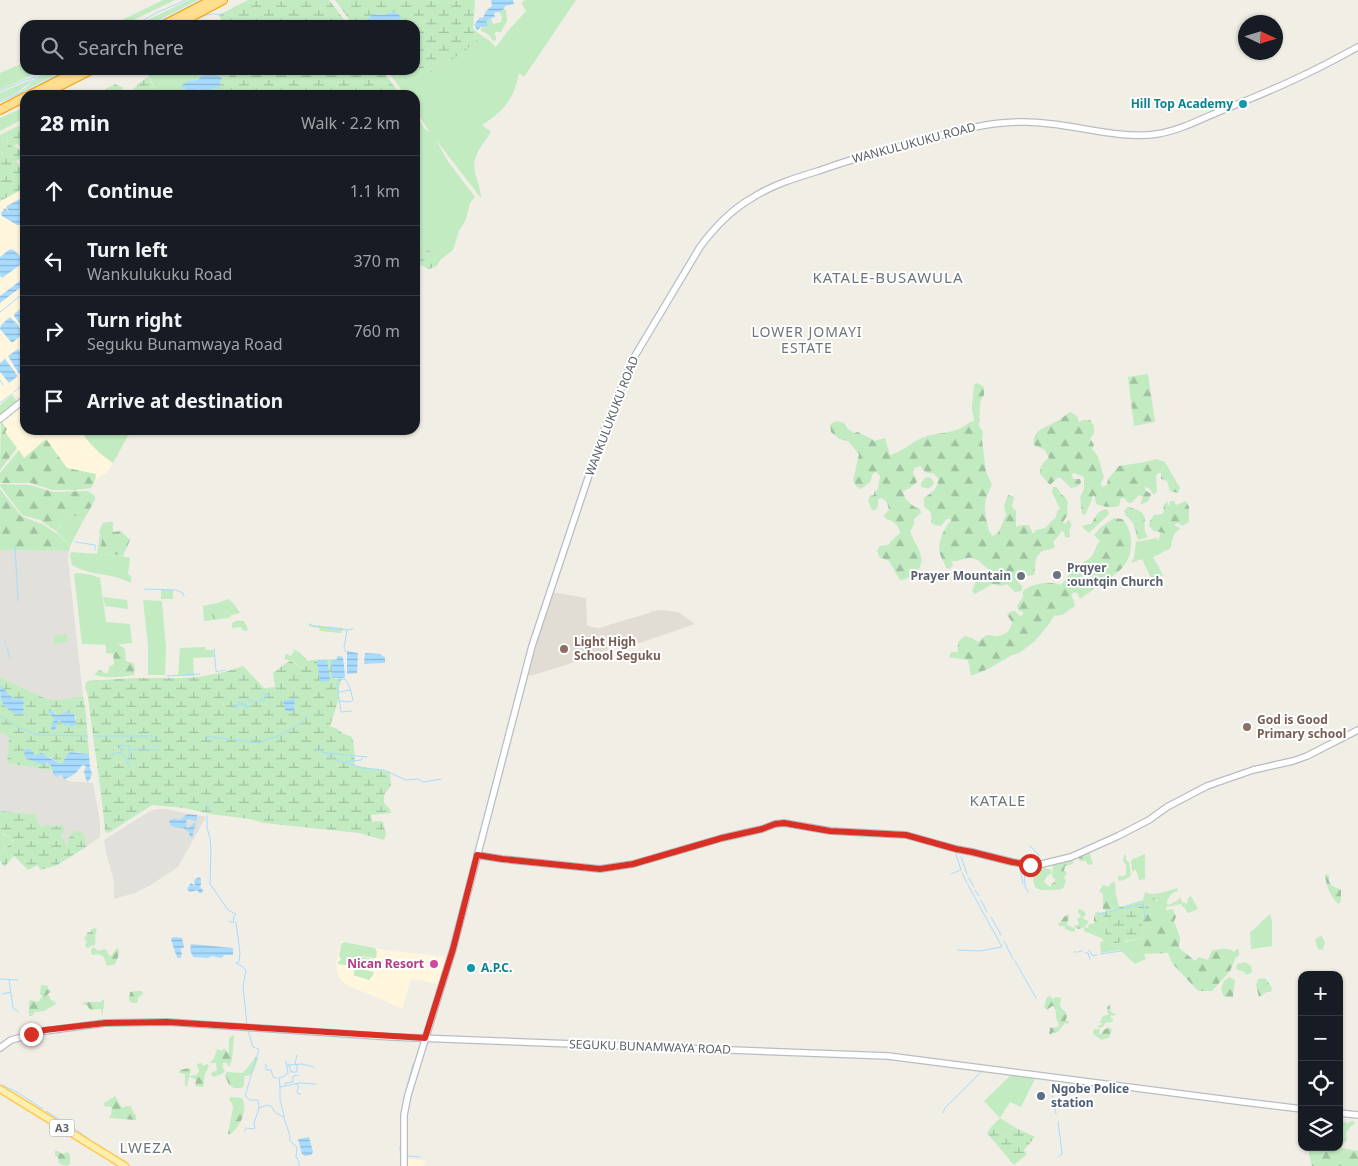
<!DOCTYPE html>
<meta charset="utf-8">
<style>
:root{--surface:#171b24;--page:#242831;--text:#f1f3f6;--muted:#9ea1a6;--line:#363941}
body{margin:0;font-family:"Noto Sans",sans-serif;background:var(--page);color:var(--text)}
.controls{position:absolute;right:15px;bottom:15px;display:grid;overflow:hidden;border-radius:10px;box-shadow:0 1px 4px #0004}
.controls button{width:45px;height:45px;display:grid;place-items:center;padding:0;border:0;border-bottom:1px solid var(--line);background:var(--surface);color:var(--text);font:25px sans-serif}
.compass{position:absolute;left:1238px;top:15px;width:45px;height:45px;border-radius:50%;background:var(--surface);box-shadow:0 1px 4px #0004;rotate:94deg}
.stop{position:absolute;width:15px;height:15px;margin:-11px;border:4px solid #d93025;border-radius:50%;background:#fff}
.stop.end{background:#d93025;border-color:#fff;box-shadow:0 1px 5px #0008}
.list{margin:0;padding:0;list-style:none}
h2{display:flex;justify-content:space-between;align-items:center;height:65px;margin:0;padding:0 20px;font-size:21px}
h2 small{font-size:16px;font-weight:400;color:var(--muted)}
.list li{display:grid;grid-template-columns:32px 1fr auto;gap:15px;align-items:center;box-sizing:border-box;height:70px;padding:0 20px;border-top:1px solid var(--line)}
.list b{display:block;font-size:19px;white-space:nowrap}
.list p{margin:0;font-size:16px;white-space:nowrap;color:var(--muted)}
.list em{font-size:16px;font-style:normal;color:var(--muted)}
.icon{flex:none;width:28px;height:28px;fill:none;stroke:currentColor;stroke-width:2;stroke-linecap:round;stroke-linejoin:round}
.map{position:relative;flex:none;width:1358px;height:1166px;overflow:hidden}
.search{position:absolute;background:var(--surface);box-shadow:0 1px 4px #0004;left:20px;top:20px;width:400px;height:55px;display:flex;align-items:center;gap:12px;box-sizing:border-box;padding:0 18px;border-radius:15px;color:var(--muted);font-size:19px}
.panel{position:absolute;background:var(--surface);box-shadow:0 1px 4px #0004;left:20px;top:90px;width:400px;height:345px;border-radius:15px}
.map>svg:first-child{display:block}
</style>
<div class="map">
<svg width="1358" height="1166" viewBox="0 0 1358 1166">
<defs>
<pattern id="forest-firs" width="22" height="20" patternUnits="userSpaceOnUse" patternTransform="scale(1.25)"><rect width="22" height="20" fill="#c2ebc1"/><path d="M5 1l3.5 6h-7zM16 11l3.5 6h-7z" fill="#a1c2a1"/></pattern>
<pattern id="wetland-marsh" width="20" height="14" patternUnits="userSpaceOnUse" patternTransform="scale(1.25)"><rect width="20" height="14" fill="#c2ebc1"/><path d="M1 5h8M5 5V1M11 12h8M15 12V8" fill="none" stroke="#a1c2a1"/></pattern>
<pattern id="water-rules" width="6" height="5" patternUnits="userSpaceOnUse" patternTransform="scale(1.25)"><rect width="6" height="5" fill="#a8dcff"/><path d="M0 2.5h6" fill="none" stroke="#8cb6d2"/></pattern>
</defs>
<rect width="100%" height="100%" fill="#f1eee6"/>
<g fill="#fff6dd">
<polygon points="25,188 25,397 21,400 14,393 0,405 0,201"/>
<polygon points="25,402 25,430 82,430 85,436 100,454 113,463 107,473 98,478 91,488 67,468 24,458 4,432 1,421"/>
<polygon points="341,941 384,950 448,957 440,985 424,981 411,979 402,1009 377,997 348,986 341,980 337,973 336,964"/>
<polygon points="405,1158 426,1161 423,1166 405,1166"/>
</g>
<g fill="#e2e0da">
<polygon points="0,550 69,551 68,559 83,696 59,700 44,698 0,677"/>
<polygon points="0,733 4,733 9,738 7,763 53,771 53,774 61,774 64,779 66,778 68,781 93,783 100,821 100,837 86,847 85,838 82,832 75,830 65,848 61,836 56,826 42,827 38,825 35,814 0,811"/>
<polygon points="156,809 165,809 206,817 178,867 149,886 135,893 114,899 114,881 107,856 104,840 150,811"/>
</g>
<polygon fill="#e1ddd5" points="552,592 586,598 587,625 591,627 599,628 649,613 653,611 662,610 678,612 695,624 628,647 624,644 566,665 530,676 527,674 535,643"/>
<g fill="#c2ebc1">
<polygon points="163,0 175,0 123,25 112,25"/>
<polygon points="189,0 198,0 150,25 137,25"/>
<path d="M527 0H576L524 77 519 73C514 99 504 111 482 125L491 132C483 144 471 157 475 172 477 181 481 189 481 198L436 140 447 160 475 197 470 203 466 219 459 231 453 250 440 260 422 245 415 235V114L425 129 430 132 415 110V95H405L389 73 395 70H415V65L422 64 433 71 437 61 439 59 478 41 475 35 478 33 490 41 496 47 507 32 526 11 522 4 523 1Z"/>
<path d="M504 9 506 10 507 21 501 32H496L494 34 496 36V40L493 41C490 35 487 33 481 31V28L486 27 488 25 485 23 491 18 493 24 501 22 502 17 499 12Z"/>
<polygon points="25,62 25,70 43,70 0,90 0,73"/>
<polygon points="53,70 65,70 17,94 34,81"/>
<polygon points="145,70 203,70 198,80 188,81 185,88 187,91 186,95 159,95"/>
<path d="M215 70H238V73C227 73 227 83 216 74Z"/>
<polygon points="34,78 13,95 0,101 0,93"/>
<polygon points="25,107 25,118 0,131 0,118"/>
<polygon points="8,131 7,156 4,157 0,151 0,135"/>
<polygon points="12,395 18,403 0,418 0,405"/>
<path d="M81 430H131L113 463C103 456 85 441 81 430Z"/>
<polygon points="66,515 76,516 83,521 70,546 56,531 61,525 72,525 64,519"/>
<path d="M1160 532 1164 533C1162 540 1160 546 1164 551L1160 554 1153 557 1163 575 1152 580 1142 559 1131 563 1134 557 1136 542 1157 538 1158 541 1160 536Z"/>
<path d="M100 534 102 542 99 555 114 554 130 558 128 574 131 576V583C113 573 90 576 72 565L70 557 71 552 97 554Z"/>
<polygon points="77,573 92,575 100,578 106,622 130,624 132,643 110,645 82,644 74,574"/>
<rect x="161" y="590" width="12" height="9"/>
<polygon points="103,597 127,600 128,609 105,606"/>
<polygon points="228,599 233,603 240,613 231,615 229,612 222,616 214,610 221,619 226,617 230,618 204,621 203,606 218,603"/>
<polygon points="143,600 162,601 166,648 165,675 148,675 148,645"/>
<polygon points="310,623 312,625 343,628 341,633 320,631 319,628 309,626"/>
<polygon points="67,634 68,642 54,644 53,636"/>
<polygon points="205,647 206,650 213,650 214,657 193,658 194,676 178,676 180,648"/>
<polygon points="114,747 123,750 129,758 127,761 122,761 119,764 116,761"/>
<path d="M239 757C242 764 241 769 238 776L234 775 232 771 236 769 235 760Z"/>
<polygon points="0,833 14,839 0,853"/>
<polygon points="1145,854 1145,879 1139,880 1136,870 1132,871 1131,860"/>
<path d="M1177 888 1178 891C1172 892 1167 898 1167 904L1169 905 1178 900 1180 897 1182 902 1187 904 1188 898 1191 896 1198 909 1189 913 1187 912 1185 908 1183 907 1181 904 1166 907V911L1155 913C1156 906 1160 904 1156 898L1147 913V914H1145L1143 900 1145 892C1155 897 1167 891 1177 888Z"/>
<polygon points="1116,895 1119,906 1121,907 1114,909 1109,900 1112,896"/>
<path d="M1270 914 1272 921V946L1251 949 1250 932C1255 930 1263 919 1270 914Z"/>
<path d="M1104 926 1107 942H1126L1143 938 1144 954 1146 959 1135 964 1120 950 1101 953 1100 942 1104 941 1101 938 1084 931V927C1092 928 1097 934 1104 926Z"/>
<polygon points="344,942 375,948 377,952 376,958 359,956 358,967 338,964 338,961 340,961 341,958 339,957 341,944"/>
<polygon points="361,957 375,959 374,968 359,967"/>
<polygon points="355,968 374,972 373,975 369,980 353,975 354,974 354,973"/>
<polygon points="1012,1074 1036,1077 1021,1107 1010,1102 1000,1118 1014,1127 1006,1136 992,1126 1000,1118 984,1101"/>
</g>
<g fill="url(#forest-firs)">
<polygon points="1148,374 1155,422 1134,426 1128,377"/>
<path d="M977 383 984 387V395L981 399 980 405 979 426 983 432 982 440 986 472 992 485C985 499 983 505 987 521 988 527 988 532 993 536L998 533 1003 522 1006 514 1004 505 1008 495 1014 497 1012 507 1016 511V527L1022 525H1029L1033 534 1036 530 1045 528 1056 517 1057 511 1060 509 1052 492 1053 487H1057L1061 494 1065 497 1068 502 1067 509 1068 514 1063 522 1065 524 1069 520C1072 524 1072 526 1069 530L1070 535 1069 538 1065 537 1064 532 1061 531 1060 534 1053 542 1055 547C1051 550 1047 549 1043 551 1033 556 1036 567 1034 575L1026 576 1023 581 1018 582 1022 586V589L1021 591 1015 592 1007 584 1000 586 992 584 975 594 972 591 976 581 988 572V569C984 566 979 560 975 559 967 555 959 563 951 561L953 565 950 569 946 568C945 563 941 558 940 554 937 544 944 527 951 521V519H947L941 526 935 525 931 523C932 515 932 511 924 507V498C932 493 939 488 938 478L933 473C926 474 924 471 920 466L915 468 913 472 917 482 910 488 903 491C904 499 912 507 920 509L921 513 914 519V524L910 532C915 546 930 559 915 573 910 577 906 580 900 580L889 561 879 557 877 550 880 546 888 545 891 541 900 533C898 523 894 522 885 518L884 515 889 510 887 502 882 498 878 499V506L876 510H872L868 501 870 496 874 495V492L878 489 880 476 876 472 873 473 870 482 861 489 857 487 853 481 859 454 848 441 839 439 831 432 830 424 837 421 844 423 848 429 854 433 858 432C863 436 869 436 874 441L885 438 890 455C902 452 910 443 922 438 932 433 945 434 956 430 963 428 968 422 974 421L972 407 974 385Z"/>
<path d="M1070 412 1077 416 1079 422 1083 420H1090L1094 426V434L1090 438 1094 445 1092 449C1100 455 1100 467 1104 477L1101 483 1102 487 1107 485 1108 479 1119 466 1145 462 1157 459 1165 462 1180 488 1178 493 1170 491 1167 481 1161 479V473H1158L1156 476 1157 491 1155 494H1153L1149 488 1145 487V490L1151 494C1150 500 1146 504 1140 504L1143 497 1139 495 1131 503 1127 502 1124 498H1121L1119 506C1112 508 1103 507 1096 504L1095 497 1093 495 1091 502 1085 515 1082 514 1080 497 1084 489V477L1074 473 1071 475 1074 479H1080L1081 483 1077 487 1071 488 1061 478H1057L1050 485 1040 474C1040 465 1043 462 1049 458L1045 450 1034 445C1032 431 1042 429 1053 423 1059 421 1064 416 1070 412Z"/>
<polygon points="1,421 7,429 5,432 17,448 0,470"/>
<polygon points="46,439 67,468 96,474 95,481 91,488 75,490 52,490 31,483 2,483 0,482 0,473 19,450 24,458"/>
<path d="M928 477 931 478 934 482C932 489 928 489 921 487V483L925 478Z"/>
<polygon points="0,484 30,485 53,492 88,491 95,496 95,500 83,521 76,516 66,515 64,519 72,525 67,529 60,525 56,531 40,520 22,515 0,486"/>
<polygon points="0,489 21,516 44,525 59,535 70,546 69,551 0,550"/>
<path d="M1170 501H1174L1176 505 1186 501 1189 507V522L1182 526 1179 523 1175 524V526L1179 527 1180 529C1171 534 1173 541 1170 549L1164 551C1159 546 1162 540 1164 533L1154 531 1149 526 1150 521 1154 515 1163 514 1164 504 1167 502 1169 506Z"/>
<path d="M1128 507C1156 513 1138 524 1148 537L1138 540C1136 534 1136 528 1132 522 1129 518 1126 517 1124 511Z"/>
<path d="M1106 509 1108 511 1109 514 1089 533 1082 527 1084 525 1091 524C1096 517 1097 511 1106 509Z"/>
<path d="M1114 518 1122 519C1128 525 1130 531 1131 540 1133 566 1115 575 1096 587 1091 591 1086 595 1080 599L1077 593 1074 592 1071 595 1074 601 1075 606 1062 615 1054 616 1049 624 1035 641 1019 653 1012 655 988 669 971 676 968 660C960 658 956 659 949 657L951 652H958C957 643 958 641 965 636L972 638 978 642C981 639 985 635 989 635 992 635 995 637 998 636 1006 635 1011 630 1012 622L1007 615 1010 612 1015 611 1020 616 1023 615V612L1018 610 1017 606 1023 597V591C1032 583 1050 581 1061 585 1067 580 1068 574 1073 569 1078 564 1085 562 1090 558 1095 553 1095 546 1100 541L1094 535 1101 527Z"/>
<polygon points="108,522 113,522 113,532 121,531 130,540 123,556 114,554 98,555 102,542 99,531 103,523"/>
<polygon points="215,610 222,616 229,612 231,615 231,617 214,619 212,615 212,611"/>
<polygon points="237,621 244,621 248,629 247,631 242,630 241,627 232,628 232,623"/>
<path d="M115 642 125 649 126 661 133 663 135 668 134 675C121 677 107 679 94 675L99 670 102 671 104 673H108L109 667 114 664 113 654 106 653V643Z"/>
<polygon points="293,649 299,652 309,662 301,668 293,661 285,659 285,655 287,654 291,656 294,651"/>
<polygon points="1087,851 1089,852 1093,864 1088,865 1086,861 1080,861 1078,856"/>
<polygon points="1124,855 1126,855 1126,860 1129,862 1131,876 1124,880 1119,881 1118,879 1118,876 1124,876 1126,874 1126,865 1123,861"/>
<path d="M1072 858 1073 864 1065 866 1064 871 1067 873 1064 878 1066 880 1064 887 1061 889 1053 890 1052 889 1051 890H1042L1036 888C1032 882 1033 875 1035 869L1038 867 1050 869 1052 873 1047 876 1044 881 1046 884 1051 887V884L1055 882V879L1052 876 1053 864 1057 863 1061 860Z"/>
<path d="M1325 874 1329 875V881L1331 885 1341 890V902L1338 904C1330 895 1326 886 1325 874Z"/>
<polygon points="1113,882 1115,882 1116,895 1112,896 1109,900 1114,909 1107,911 1103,909 1103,894 1099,891 1103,885 1109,887 1110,884"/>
<path d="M1078 909C1082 909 1084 911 1086 914L1085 916 1082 918 1088 921V923C1084 928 1079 931 1074 927L1075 925H1078L1079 923 1077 919 1081 917 1078 912Z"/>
<path d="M1173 909 1176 917 1174 921 1180 937 1179 948 1195 961 1199 957 1208 960 1212 950C1219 950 1227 946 1234 952L1237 949H1239V956L1236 957 1230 971 1212 991H1198L1172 963 1168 953 1144 954 1141 915Z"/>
<polygon points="1096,912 1101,913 1107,921 1102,929 1095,931 1088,928 1089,924 1094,924 1094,917"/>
<polygon points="1068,914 1069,916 1067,925 1072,927 1075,929 1074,932 1065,929 1065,926 1060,926 1058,925 1065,916"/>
<path d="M95 928 97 930C93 936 97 940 95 945L90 946 89 948H87L85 945 87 942 84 939 88 932 90 933 92 929Z"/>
<polygon points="1321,935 1325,942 1323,950 1318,949 1315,940"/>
<polygon points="93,947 98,951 105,949 107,951 109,955 111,956 117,948 119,950 118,957 115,964 108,966 106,964 104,957 98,954 93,955 91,953 91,949"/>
<polygon points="1245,962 1251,966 1252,972 1247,975 1244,972 1236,969 1237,964"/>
<polygon points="1229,977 1235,980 1233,997 1224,997 1221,988 1224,981"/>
<polygon points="1265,978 1272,988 1271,992 1267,992 1259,997 1256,985 1258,979"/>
<polygon points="41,985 48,986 47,989 49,989 51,991 47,995 43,995 49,996 51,1000 55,1002 56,1004 44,1011 35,1012 32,1016 29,1016 29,1001 31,1000 38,1002 43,995 40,995"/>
<polygon points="136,991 142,991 143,994 138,998 137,1003 132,1003 129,1000 130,992"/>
<path d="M1050 996 1053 999 1056 997 1061 998C1061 1000 1060 1003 1060 1005 1062 1012 1071 1011 1065 1021H1068L1069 1023 1067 1024 1065 1023 1058 1032 1055 1033 1053 1032 1051 1035 1049 1033 1050 1030 1049 1028 1058 1027 1059 1025C1054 1016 1058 1015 1054 1006H1052L1047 1010 1044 1007 1047 997Z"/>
<polygon points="102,1000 104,1000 104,1005 102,1016 101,1009 90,1010 87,1005 82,1004 85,1002 101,1002"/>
<polygon points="1111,1004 1110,1011 1117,1015 1110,1016 1111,1018 1113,1019 1112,1022 1105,1023 1103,1027 1099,1028 1098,1027 1099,1025 1101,1025 1103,1023 1100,1023 1100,1022 1103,1016 1108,1015 1107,1008 1109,1005"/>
<path d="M1109 1027 1112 1030C1108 1039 1112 1036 1102 1040L1093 1034V1031L1095 1029H1099L1100 1030 1099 1034H1101L1104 1030Z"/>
<polygon points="234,1035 232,1060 229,1067 226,1062 223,1063 223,1068 225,1071 222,1074 213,1077 211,1075 212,1072 217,1071 216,1063 210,1063 214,1058 217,1049 222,1051 224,1048 229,1053 229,1038"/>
<path d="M256 1057 258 1059C255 1066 254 1076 245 1076L244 1079V1086L241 1088H234L229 1085 225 1075 227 1072 243 1073Z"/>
<polygon points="201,1063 204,1066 207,1064 209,1066 205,1074 203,1087 195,1086 196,1080 193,1078 189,1077 187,1086 185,1086 185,1074 179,1073 180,1070 189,1068 191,1070 189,1076 196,1075 199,1072 197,1064"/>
<polygon points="115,1096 122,1108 126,1106 131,1106 134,1114 136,1115 136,1120 109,1118 111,1115 112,1107 104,1106 104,1103"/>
<path d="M230 1097 242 1098C249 1109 240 1128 229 1135L228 1133 233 1108 232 1103 229 1100Z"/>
<polygon points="1353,1120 1355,1124 1351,1126 1346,1133 1347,1140 1342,1145 1342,1148 1358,1151 1358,1166 1312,1166 1309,1155 1309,1148 1339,1147 1339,1125 1343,1122 1348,1123"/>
<polygon points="55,1151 58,1151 62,1154 68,1152 70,1155 70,1164 67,1166 62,1165 59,1163 58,1157 55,1155"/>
</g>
<g fill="url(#wetland-marsh)" fill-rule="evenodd">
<polygon points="248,0 329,0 348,25 224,25 219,15"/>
<polygon points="335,0 475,0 473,28 478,33 475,35 478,41 446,64 439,59 437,61 433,71 423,77 416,72 421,64 415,65 415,25 399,25 399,21 386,15 373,14 369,17 365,25 353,25"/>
<path d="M238 70H382L401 95H195L196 90 199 89 203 93C211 89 217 86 222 78 228 79 232 73 238 73Z"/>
<path d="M148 77 159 95H95C103 92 108 87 115 84L122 87 123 95 129 94 138 84Z"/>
<path d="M25 123V153L18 144 14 146C19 149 25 151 25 157L16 161 25 174 23 179H25V188L0 201V151L4 157 7 156 8 131Z"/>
<polygon points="415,235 422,245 440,260 437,266 429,269 419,264 415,265"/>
<path d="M337 656H338L337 660H332L335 679 342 678 339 687V698L330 726 337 729 342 733 352 737 354 746 355 765C366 769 379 768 390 773L391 785 384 795V803L390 809 391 813 371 815 372 822 379 821 383 822 386 834 384 840 359 833 264 823 250 819 210 814 185 808 152 805 110 832 107 833 105 831C101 786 93 741 88 696 86 691 84 685 87 681L135 678H181L198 677 225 672 243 666 264 688 275 687 273 673 290 660 301 668 310 660 336 659ZM318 660 329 675 330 678 320 681ZM114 747 123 750 125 756 128 758 127 761H122L119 764 116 761Z"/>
<path d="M0 677 44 698 59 700 83 696 86 714 89 754 76 752 66 756 62 764 58 763 52 758 44 755H35L25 749 51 765 53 768V771L7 763 9 738 4 733H0V696C3 706 12 715 23 714L24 709H22L17 699H14L0 685ZM52 711 56 715 63 714 76 716V723L68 724 59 720 55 730 51 728 54 718Z"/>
<polygon points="0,811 35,814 38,824 42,827 47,825 56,826 62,824 65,829 61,836 65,840 66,846 70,836 75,830 82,832 85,837 86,847 57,865 41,870 37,865 28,870 14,856 4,867 0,860 0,853 14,840 5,834 0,833"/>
<path d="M1154 897 1159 904 1155 913 1147 914C1143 904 1149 903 1154 897Z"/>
<polygon points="1143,900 1145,914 1141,915 1143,938 1110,944 1107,942 1104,926 1107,921 1101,913"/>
<polygon points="992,1126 1006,1136 1014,1127 1035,1137 1024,1150 1027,1154 1014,1165 987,1133"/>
</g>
<g fill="url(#water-rules)">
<polygon points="491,0 513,0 514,4 505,6 504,9 499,12 496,12 494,14 495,17 491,18 486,22 489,25 486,27 480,27 479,29 477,30 474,25 480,17 483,18 486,11 492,6"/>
<polygon points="396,12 401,17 399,21 399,25 387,25 385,22 381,22 381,25 365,25 369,17 373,14 385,15 388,13"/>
<polygon points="212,70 215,70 216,74 222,78 219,84 220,87 218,89 214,88 203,93 199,89 196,90 195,95 186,95 187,91 185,88 182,89 181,86 188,81 198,80 203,72 205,73 206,74 209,73"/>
<polygon points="25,196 25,205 19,210 20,212 25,211 25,230 21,225 17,225 2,216 1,213 5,208 10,213 6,207 7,206"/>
<polygon points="10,249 14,250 24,260 24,262 2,278 0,275 0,257"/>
<polygon points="25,277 25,284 0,303 0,296"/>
<polygon points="25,306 25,330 14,316 15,313"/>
<polygon points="10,317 18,325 23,334 12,343 0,329 1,325"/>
<polygon points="18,349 25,357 25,370 19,374 8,356"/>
<polygon points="5,359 18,376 9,383 0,372 0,363"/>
<polygon points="347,651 358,653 357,673 347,674"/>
<polygon points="365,653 381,654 382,656 385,657 385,663 364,664"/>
<polygon points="338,656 343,657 345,676 344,678 332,678 331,660 337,660"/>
<polygon points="318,660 327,660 330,678 329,681 322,682 320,681 317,662"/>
<path d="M0 685 14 699 21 698 24 702 22 708 24 709 23 714C15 716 6 709 2 702 0 697 0 690 0 685Z"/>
<polygon points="295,697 294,711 289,712 285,710 285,705 283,703 284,700 289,700"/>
<path d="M50 709 56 715 63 714 65 711C73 716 75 710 76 723L74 726H70L68 724 65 726 59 720 55 730H52L51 728 54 719 48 711Z"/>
<path d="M25 749H31L35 755 42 753C44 755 60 764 62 764L66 756 70 752 89 754 90 768 92 774 89 781 87 782 84 772 86 766 82 765C78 772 72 777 64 779L61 774 57 777 53 774C53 768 52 766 47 762L45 765 29 760 24 755Z"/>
<path d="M188 814 197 815V821L188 819 186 822 187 828 190 827 194 823H196L192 838 190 837 189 832C188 831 184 829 183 828 176 827 171 829 169 821 172 818 175 818 179 820Z"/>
<polygon points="199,877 201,879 201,884 200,887 203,890 202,893 199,893 197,890 190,892 187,889 191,883 195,886 194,880"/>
<path d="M175 937 182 938 184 947 182 949 180 948 182 954 180 958H178C176 956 171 940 171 938Z"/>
<polygon points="191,944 233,948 233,955 225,955 221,958 212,956 208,958 193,957 190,950"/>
<polygon points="309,1137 313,1152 311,1155 305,1156 302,1154 298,1139"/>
</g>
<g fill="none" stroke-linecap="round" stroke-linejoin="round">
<g stroke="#a8dcff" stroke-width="1">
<polyline points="230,20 235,25"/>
<polyline points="135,25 156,13 186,0"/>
<polyline points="153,25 201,0"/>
<path d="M185 25C197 19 208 11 222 15"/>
<polyline points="0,91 25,80 36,77"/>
<polyline points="50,95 99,70"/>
<polyline points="14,96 24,86 51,70"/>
<polyline points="0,102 34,87 67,70"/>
<polyline points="0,312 25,292"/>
<polyline points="0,380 3,385"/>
<polyline points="14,392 25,383"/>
<polyline points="0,403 12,394"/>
<polyline points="75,542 95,545 95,550"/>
<polyline points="15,547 18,601"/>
<polyline points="144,589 176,590 183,593 184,596"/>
<polyline points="309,624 312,626 347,630 344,648 346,652"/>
<polyline points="347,630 353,629"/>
<polyline points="5,641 6,645"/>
<polyline points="7,648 10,658"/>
<polyline points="214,649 216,671 219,672"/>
<polyline points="220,671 225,670"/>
<polyline points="167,676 200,674"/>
<polyline points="339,692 350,690"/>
<polyline points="247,698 248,700 251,700 252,702 255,702 261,700 264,702"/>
<polyline points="262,700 263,698 266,698 265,694 270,696"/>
<polyline points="340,701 350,702 353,700 350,688 345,679 338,680 338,692 341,712 352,711"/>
<polyline points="237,702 241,702 248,707 251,706"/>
<polyline points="235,705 241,704 248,708"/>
<polyline points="233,707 237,707 238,709"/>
<polyline points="0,716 20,728 38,735 87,736"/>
<polyline points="93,736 155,736"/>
<polyline points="205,736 258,743 280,735 298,725 307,717"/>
<polyline points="314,749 326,753 367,757"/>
<polyline points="130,750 141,749 160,750"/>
<polyline points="121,752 120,745 129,746 131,760"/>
<polyline points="326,753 332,759 362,768 384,770 406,780 418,779 423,782 441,779"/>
<polyline points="111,755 121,752 130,767"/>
<polyline points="344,762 361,760 363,758"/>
<polyline points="208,811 208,804"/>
<polyline points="207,815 207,828 210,838 211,848 210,884 228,910 236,914 234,916 233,923 229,921"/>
<polyline points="953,845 957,846"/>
<polyline points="1030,846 1038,854 1039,858 1037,861"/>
<polyline points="961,857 967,874"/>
<polyline points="1020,866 1023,884"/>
<polyline points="1024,867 1025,886 1028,892"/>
<polyline points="962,873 967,883"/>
<polyline points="951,874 961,870 956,854"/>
<polyline points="969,878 974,887"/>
<polyline points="975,890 979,896"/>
<polyline points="981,900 987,912"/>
<polyline points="1098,914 1141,904 1144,907 1145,919"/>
<polyline points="991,917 1001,935"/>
<polyline points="235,922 236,922 240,953 239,962 236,963 243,967 246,970 243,987 247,1024"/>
<polyline points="1004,941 1013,959"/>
<polyline points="958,950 980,951 1002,947 968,885"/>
<polyline points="1089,950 1093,956 1097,955"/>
<polyline points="1074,952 1076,952"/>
<polyline points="1078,952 1082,951"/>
<polyline points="1085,953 1088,953 1090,959"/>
<polyline points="1101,954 1121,951"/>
<polyline points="1015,961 1036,998"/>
<polyline points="0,979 18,980"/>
<polyline points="9,980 13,1008 19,1012"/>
<polyline points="2,994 11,992"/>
<polyline points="432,1027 430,1034 434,1036"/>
<path d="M248 1030 253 1047 259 1049 245 1096 250 1100H258L259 1108 267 1105 271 1106 276 1113 284 1117C286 1126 290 1132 290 1141L297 1147 296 1157 299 1162V1166"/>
<polyline points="266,1064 266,1070 271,1070 273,1077 277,1078"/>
<polyline points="295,1064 297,1055"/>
<polyline points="286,1065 289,1065 291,1072 297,1072 297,1065"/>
<polyline points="289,1065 302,1064 314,1067"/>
<polyline points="296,1084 299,1086 297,1091 298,1094 301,1094"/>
<polyline points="2,1085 17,1092 43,1109"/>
<polyline points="285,1085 285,1083 293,1082 293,1076 299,1075"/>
<polyline points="280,1087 279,1078 283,1077 288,1073 286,1061"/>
<polyline points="1052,1093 1056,1114"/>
<polyline points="404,1098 413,1064"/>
<polyline points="410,1100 412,1092"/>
<polyline points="46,1111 81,1133 95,1144"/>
<polyline points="943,1113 945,1108 982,1071"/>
<polyline points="284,1116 280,1099 280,1087 300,1083 316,1084"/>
<polyline points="1058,1122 1062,1152 1062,1154 1058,1157"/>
<polyline points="244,1131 247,1128 254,1129 255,1128 254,1123 259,1108"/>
<polyline points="400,1147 401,1166"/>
<polyline points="408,1156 420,1157"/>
</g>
<defs>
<g id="secondary">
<polyline points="0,419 25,399"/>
<polyline points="477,855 502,859 600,869 633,864 722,838 762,829 775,824 784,823 831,831 906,835 956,849 972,852 1012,862 1030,865 1042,864 1071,857 1118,836 1149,820 1167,807 1207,786 1253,770 1293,761 1307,756 1358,730"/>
<polyline points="0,1048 11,1040 45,1031 105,1023 167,1022 392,1037 888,1056 1244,1102 1302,1109"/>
<polyline points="1339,1113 1358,1115"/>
<path d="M404 1166V1115L408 1095 453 949 532 646 604 430 633 359 700 247C714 228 731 210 752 198 772 185 795 178 818 171 849 160 880 151 912 143 951 133 986 121 1026 122 1069 122 1115 140 1157 134 1178 131 1199 120 1218 112 1248 100 1278 88 1308 73 1325 65 1341 56 1358 47"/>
</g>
<polyline id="primary" points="0,1089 125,1166"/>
<g id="highway">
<polyline points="164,25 212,0"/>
<polyline points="176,25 223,0"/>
<polyline points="30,95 79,70"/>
<polyline points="42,95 91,70"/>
<polyline points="0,110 25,97"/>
</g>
</defs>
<use href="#secondary" stroke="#b9bdc3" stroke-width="8"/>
<use href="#primary" stroke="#ffc851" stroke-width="9"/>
<use href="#highway" stroke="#f7a000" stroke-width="10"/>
<use href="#secondary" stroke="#fff" stroke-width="5.5"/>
<use href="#primary" stroke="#ffefad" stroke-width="6"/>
<use href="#highway" stroke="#ffde8f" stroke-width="8"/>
</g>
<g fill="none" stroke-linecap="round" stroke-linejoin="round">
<polyline stroke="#d93025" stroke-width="6" points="31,1034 45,1030 105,1023 167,1022 425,1038 453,949 477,855 502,859 600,869 633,864 722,838 762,829 775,824 784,823 830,831 906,835 956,849 972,852 1012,862 1030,865"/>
</g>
<g fill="#0f9aa8" stroke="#fff" stroke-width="2">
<circle cx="1243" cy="104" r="5"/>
<circle cx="471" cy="968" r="5"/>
</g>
<g fill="#6b7280" stroke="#fff" stroke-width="2">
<circle cx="1057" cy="575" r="5"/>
<circle cx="1021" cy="576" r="5"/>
</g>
<g fill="#8d6e63" stroke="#fff" stroke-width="2">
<circle cx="564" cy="649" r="5"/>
<circle cx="1247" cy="727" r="5"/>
</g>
<circle fill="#d1479c" stroke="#fff" stroke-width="2" cx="434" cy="964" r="5"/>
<circle fill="#5c6f8a" stroke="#fff" stroke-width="2" cx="1041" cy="1096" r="5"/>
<g text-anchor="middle" stroke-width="4" stroke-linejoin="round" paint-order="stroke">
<rect fill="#fff" stroke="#8e9195" stroke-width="1" x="49.5" y="1119.5" width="25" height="17" rx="4"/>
<g font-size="11" font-weight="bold" fill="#5d6268">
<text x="62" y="1132">A3</text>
</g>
<g font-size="12" font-weight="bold" fill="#0d838f" stroke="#fff" text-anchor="end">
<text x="1233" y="108">Hill Top Academy</text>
<text x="481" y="972" text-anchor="start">A.P.C.</text>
</g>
<g font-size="12" fill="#5d6268" stroke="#fff">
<text transform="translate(914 143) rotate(-15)" y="4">WANKULUKUKU ROAD</text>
<text transform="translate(612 416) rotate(-69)" y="4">WANKULUKUKU ROAD</text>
<text transform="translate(650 1047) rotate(2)" y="4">SEGUKU BUNAMWAYA ROAD</text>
</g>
<g font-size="12" font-weight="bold" fill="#5b616d" stroke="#fff" text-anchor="start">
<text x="1067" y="572">Prqyer<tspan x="1067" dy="14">:ountqin Church</tspan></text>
<text x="1011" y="580" text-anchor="end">Prayer Mountain</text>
</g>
<g font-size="12" font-weight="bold" fill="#785e54" stroke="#fff" text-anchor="start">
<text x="574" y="646">Light High<tspan x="574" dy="14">School Seguku</tspan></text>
<text x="1257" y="724">God is Good<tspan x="1257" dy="14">Primary school</tspan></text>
</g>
<g font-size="12" font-weight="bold" fill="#b23c85" stroke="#fff" text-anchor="end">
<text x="424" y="968">Nican Resort</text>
</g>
<g font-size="12" font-weight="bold" fill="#4e5e75" stroke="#fff" text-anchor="start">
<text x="1051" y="1093">Ngobe Police<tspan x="1051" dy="14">station</tspan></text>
</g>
<g font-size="14" letter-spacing="1" fill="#6e757a" stroke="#fff">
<text x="807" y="337">LOWER JOMAYI<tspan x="807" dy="16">ESTATE</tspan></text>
</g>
<g font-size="15" letter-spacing="1" fill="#6e757a" stroke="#fff">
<text x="888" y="283">KATALE-BUSAWULA</text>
<text x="998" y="806">KATALE</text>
<text x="146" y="1153">LWEZA</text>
</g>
</g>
</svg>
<div class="controls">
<button>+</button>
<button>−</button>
<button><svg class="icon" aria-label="locate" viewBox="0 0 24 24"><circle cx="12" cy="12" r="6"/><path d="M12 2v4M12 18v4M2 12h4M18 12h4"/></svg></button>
<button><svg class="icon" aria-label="layers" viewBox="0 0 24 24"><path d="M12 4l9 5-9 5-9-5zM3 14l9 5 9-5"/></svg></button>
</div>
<svg class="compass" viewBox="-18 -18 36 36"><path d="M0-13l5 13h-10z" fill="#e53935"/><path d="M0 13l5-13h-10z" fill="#9ea1a6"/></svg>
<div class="stop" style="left:1030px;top:865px"></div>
<div class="stop end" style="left:31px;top:1034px"></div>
<div class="search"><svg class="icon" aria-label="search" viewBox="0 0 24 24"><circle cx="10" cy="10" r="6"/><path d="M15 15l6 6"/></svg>Search here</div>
<section class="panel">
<h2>28 min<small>Walk · 2.2 km</small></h2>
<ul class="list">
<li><svg class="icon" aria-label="ahead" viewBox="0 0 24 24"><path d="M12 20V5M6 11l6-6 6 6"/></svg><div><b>Continue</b></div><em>1.1 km</em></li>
<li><svg class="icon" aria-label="left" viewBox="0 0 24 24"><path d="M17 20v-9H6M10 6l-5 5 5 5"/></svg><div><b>Turn left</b><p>Wankulukuku Road</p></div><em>370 m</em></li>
<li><svg class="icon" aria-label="right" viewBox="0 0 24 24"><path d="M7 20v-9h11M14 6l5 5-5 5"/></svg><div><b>Turn right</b><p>Seguku Bunamwaya Road</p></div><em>760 m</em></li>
<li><svg class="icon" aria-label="arrive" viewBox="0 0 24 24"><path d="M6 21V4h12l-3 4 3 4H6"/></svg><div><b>Arrive at destination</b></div></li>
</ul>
</section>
</div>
